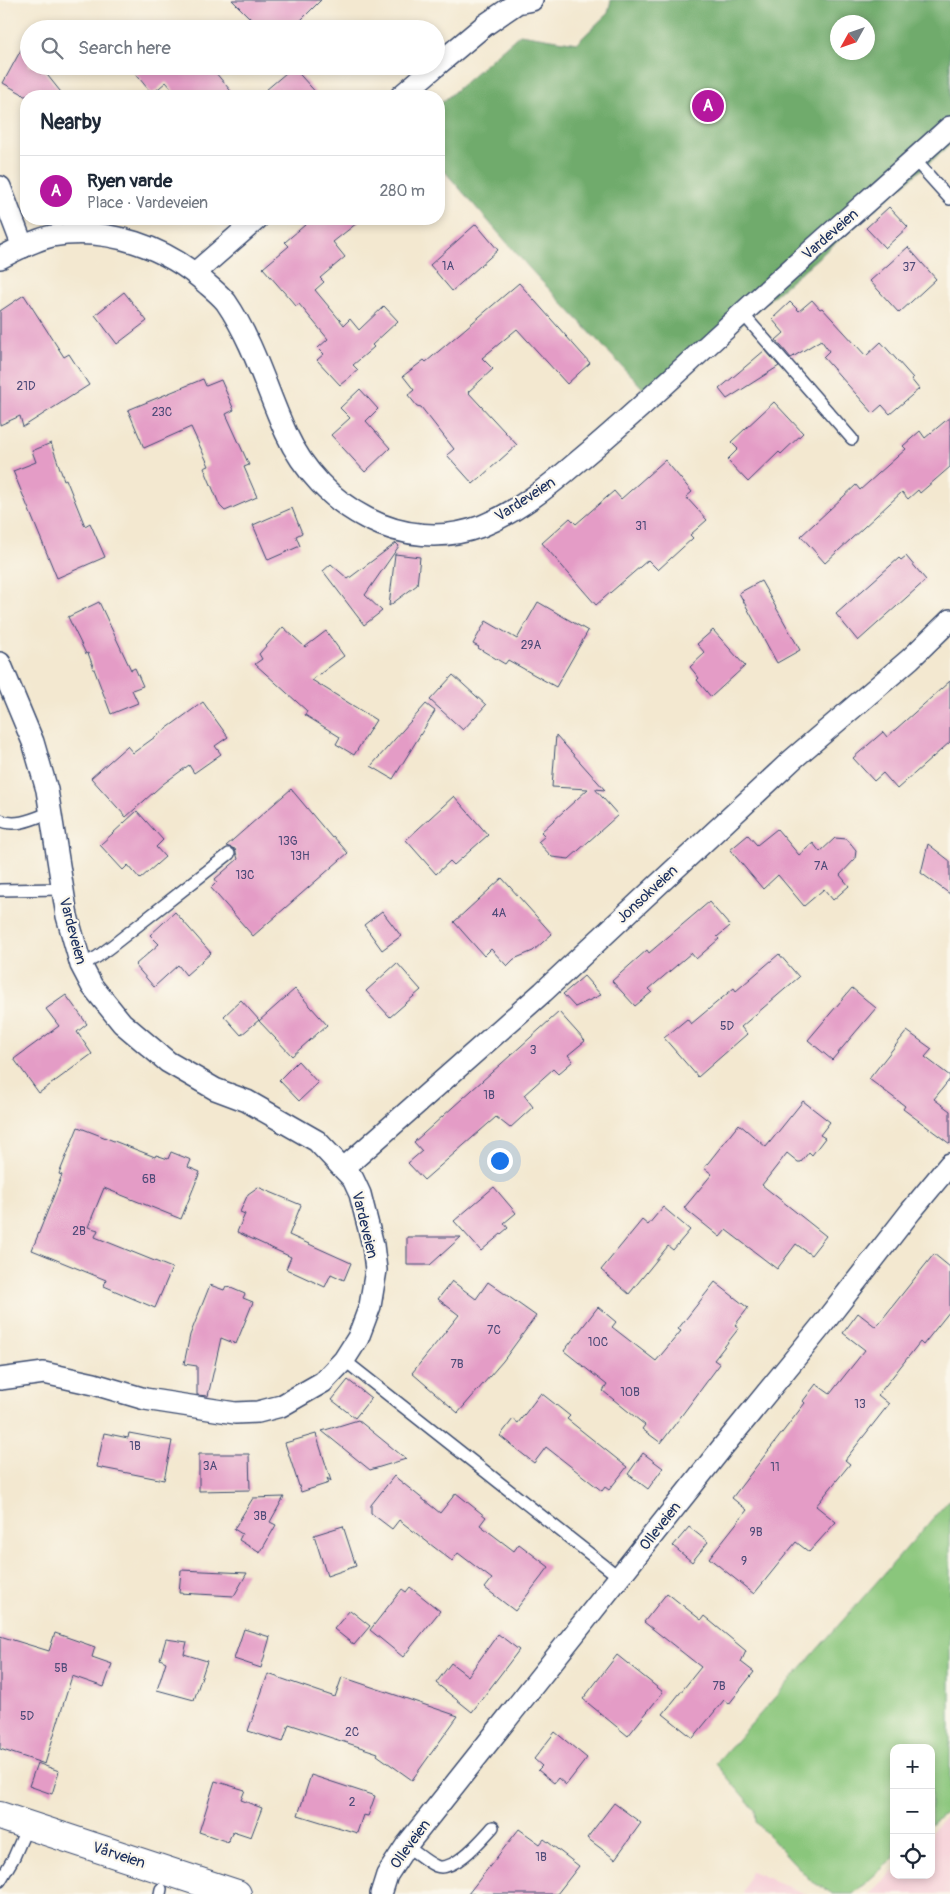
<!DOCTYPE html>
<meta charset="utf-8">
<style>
:root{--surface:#fff;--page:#f6f6f7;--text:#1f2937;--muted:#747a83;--line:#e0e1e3;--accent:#b5179e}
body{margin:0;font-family:Pangolin,sans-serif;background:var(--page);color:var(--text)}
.controls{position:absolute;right:15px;bottom:15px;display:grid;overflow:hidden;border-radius:10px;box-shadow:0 2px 8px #0003}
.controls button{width:45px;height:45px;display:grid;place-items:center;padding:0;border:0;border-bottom:1px solid var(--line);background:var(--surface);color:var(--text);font:25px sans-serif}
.compass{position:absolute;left:830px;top:15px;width:45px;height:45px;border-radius:50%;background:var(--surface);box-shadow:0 2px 8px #0003;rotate:230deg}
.you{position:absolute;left:499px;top:1160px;width:18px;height:18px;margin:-12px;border:4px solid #fff;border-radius:50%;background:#1a73e8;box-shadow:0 0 0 8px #1a73e833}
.badge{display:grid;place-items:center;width:32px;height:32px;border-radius:50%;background:var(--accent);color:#fff;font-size:16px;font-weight:700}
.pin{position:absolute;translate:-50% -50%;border:2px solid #fff;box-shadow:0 1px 5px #0006}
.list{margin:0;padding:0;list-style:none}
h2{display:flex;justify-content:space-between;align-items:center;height:65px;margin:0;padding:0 20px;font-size:21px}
h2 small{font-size:16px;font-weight:400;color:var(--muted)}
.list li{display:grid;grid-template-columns:32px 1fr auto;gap:15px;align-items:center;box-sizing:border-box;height:70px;padding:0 20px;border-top:1px solid var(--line)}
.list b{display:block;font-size:19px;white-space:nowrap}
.list p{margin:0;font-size:16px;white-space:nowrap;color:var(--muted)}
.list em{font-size:16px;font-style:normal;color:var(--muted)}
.icon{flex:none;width:28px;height:28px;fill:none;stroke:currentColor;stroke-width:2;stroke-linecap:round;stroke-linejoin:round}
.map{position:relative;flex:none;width:950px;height:1894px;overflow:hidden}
.search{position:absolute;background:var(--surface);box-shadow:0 2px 8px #0003;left:20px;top:20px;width:425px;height:55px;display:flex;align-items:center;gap:12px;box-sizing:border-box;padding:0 18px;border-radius:28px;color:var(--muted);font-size:19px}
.panel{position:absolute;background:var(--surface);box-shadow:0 2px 8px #0003;left:20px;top:90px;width:425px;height:135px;border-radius:20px}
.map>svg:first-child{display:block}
</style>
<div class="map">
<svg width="950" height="1894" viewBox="0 0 950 1894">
<rect width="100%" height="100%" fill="#fbf7ec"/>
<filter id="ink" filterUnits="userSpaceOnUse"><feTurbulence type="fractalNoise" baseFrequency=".02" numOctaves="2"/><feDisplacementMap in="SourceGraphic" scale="10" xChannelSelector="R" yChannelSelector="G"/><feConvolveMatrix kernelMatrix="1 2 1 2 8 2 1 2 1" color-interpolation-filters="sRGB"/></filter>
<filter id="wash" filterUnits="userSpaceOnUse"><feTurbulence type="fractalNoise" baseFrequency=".0096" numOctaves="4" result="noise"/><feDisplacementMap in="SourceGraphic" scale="20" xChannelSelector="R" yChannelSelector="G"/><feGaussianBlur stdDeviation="1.12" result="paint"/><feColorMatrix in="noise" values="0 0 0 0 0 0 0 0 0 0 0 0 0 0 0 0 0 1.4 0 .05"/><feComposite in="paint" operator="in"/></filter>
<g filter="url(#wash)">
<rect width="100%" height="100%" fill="#f3e8d0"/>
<g fill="#f6cfd8">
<polygon points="948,1815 950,1815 950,1894 870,1894 894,1870 894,1875 931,1875 931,1832"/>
<polygon points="751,1871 806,1894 743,1894"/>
</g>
<polygon fill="#8ac67c" stroke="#527a6d" points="950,1499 950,1809 931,1825 931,1748 894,1748 894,1858 853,1894 833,1894 811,1881 756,1822 755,1810 716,1764"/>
<path fill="#6fab6c" stroke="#456d65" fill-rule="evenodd" d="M611 0H950V145L653 399 531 270 439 165V105L520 34 577 43 608 13ZM838 22H868V52H838Z"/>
<g id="blocks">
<g fill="#e49cc6">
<polygon points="232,0 321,0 292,29 261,29"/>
<polygon points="29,35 29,66 40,66 64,96 24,96 21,93 3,83"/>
<polygon points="144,66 210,66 235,96 178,96 166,82 152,94 135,73"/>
<polygon points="293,67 319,96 259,96"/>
<polygon points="889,207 908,227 885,248 866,228"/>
<polygon points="312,219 362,219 333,242 345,257 320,278 324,282 315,290 344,325 350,319 359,330 384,306 398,321 372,345 374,347 353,365 358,370 340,385 317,360 324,354 318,348 328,339 299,304 296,306 263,268 289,246 285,242"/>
<polygon points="476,224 498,250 452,291 430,265"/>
<polygon points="908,247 936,279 899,313 870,281"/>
<polygon points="519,283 590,363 567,384 517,329 482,358 493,369 468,392 517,445 473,484 447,455 454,449 421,407 417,406 408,395 414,390 403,376 424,360 426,362"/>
<polygon points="124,292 147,321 117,344 95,315"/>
<polygon points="24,295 64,357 69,354 89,385 23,427 20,416 0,425 0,311"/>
<polygon points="812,300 820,309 822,308 866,356 881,342 913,378 911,379 919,389 890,414 882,405 873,413 823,357 829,351 821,340 791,358 776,340 784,333 772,319 790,302 799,311"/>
<polygon points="765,350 779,366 727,399 719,389"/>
<polygon points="203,379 206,386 221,380 234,410 226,414 249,465 244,467 257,497 225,511 220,506 204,468 209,466 191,427 144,448 128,410"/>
<polygon points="360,389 378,409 366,421 390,448 365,472 331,435 350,418 340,408"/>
<polygon points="774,402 803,433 781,454 779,452 748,482 727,460 738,449 731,442"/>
<polygon points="950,417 950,467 920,493 918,490 908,499 902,492 825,563 801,536 856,485 860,490 906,449 903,446 920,431 925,438"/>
<polygon points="51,443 64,480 66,479 85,526 90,523 105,557 57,578 13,471 36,462 32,451"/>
<polygon points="665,460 692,492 686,497 707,520 690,535 693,538 658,570 648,560 596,605 542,543 570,518 576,524 614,491 621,499"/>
<polygon points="292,508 302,533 296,536 300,546 268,560 253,525"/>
<polygon points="396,543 399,546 365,595 382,611 364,625 323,571 331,564 348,579"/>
<polygon points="395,554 420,557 417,585 389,606"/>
<polygon points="906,556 926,580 858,641 836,614 899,558 901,560"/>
<polygon points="761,581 800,650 777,663 739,593"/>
<polygon points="99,602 131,670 135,668 143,686 132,690 138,703 111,714 88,653 86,654 68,617"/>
<polygon points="538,602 588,631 556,687 508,660 505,664 478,648 479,647 473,644 486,621 517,639"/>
<polygon points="283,627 305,647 326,631 344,656 312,680 376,720 354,755 336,744 340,737 305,715 307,711 255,664 262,659 259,654"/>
<polygon points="713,630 745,666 711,697 697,680 699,678 690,667 705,653 697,644"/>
<polygon points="453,675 486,705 463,730 430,700"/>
<polygon points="950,681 950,742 897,789 883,773 874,781 853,758 883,732 887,737"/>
<polygon points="203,702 228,737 215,746 221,754 194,773 189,765 163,784 126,817 91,778 127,746 133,753"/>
<polygon points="426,704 435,711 393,779 371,766"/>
<polygon points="556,735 605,790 595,789 618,815 569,859 552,857 538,842 545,836 541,832 588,789 552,787"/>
<polygon points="291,789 332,838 333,836 348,853 253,936 211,888 217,882 215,879 238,859 235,849 226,846"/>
<polygon points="454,796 488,835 454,865 450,861 436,874 406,840"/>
<polygon points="137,811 163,840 156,847 165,857 140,879 128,865 123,870 100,845"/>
<polygon points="777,829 799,855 813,843 820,852 835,838 847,839 856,850 855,859 840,875 849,886 833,900 824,889 804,906 778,875 763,889 730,850 748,835 757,845"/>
<polygon points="928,844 950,861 950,894 921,873"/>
<polygon points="502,878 552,934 533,951 514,959 507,966 491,949 484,956 454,922"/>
<polygon points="709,902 730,926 717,937 719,939 696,959 691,953 649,989 652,992 635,1006 612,981 647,950 649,953"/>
<polygon points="382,911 401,936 382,950 364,925"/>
<polygon points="175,912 211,953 186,975 178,965 154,987 135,965 159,944 150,935"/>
<polygon points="779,954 799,977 741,1027 747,1034 698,1077 664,1038 687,1019 691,1024 734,988 736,991"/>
<polygon points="397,963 421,990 390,1017 366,991"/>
<polygon points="584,976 601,995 575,1007 563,994"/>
<polygon points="852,988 876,1008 832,1060 808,1040"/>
<polygon points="295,989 327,1025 292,1056 259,1021"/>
<polygon points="66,995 87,1024 77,1032 92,1054 39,1093 14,1059 59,1026 46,1009"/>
<polygon points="241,1000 259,1020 241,1035 224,1016"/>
<polygon points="559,1012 585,1041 568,1055 573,1061 558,1074 553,1069 524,1095 533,1107 510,1128 496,1117 424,1180 408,1163 422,1151 414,1142"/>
<polygon points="907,1031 932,1049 925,1057 950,1076 950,1079 934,1099 950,1111 950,1144 903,1109 905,1106 869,1079"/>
<polygon points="298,1061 318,1083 299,1101 279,1080"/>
<polygon points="803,1101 830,1122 820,1135 825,1138 812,1155 809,1152 801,1162 798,1162 787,1153 762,1185 826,1236 811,1255 796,1244 777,1269 726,1230 720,1237 684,1208 712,1174 704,1168 739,1124 766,1147"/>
<polygon points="78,1127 155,1157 156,1155 168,1159 171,1152 191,1160 188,1167 200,1172 181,1219 104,1188 88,1227 98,1230 95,1237 172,1268 155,1308 104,1286 106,1280 32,1250 62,1175 59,1174"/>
<polygon points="258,1187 301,1205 289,1235 351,1263 344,1280 331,1274 325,1287 286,1269 291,1257 237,1232 245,1214 240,1212 248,1194"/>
<polygon points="494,1187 516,1213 504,1223 508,1228 481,1251 454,1221"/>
<polygon points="663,1207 690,1230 673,1250 668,1246 629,1294 601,1270 642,1220 648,1225"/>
<polygon points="407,1237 461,1237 430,1265 407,1265"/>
<polygon points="934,1254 950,1267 950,1311 923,1345 920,1342 878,1395 889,1404 845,1460 850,1464 816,1506 836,1522 809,1552 796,1542 754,1594 709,1558 747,1510 732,1498 805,1403 803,1401 816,1384 830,1394 865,1350 843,1333 858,1313 876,1327"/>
<polygon points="452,1281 476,1299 488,1282 536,1316 503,1361 458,1413 412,1373 459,1315 438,1299"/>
<polygon points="715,1282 748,1308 735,1325 739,1328 714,1360 720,1364 661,1443 642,1429 645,1425 603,1391 607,1385 564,1351 598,1307 616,1322 612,1327 656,1361 681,1331 678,1329"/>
<polygon points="210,1285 224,1290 226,1286 245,1294 243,1298 253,1302 236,1344 221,1338 208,1396 197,1395 197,1366 184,1364 190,1335"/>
<polygon points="348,1380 371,1398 355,1418 332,1400"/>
<polygon points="541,1393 570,1416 567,1419 627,1467 609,1490 605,1487 602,1491 546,1447 534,1463 500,1436 513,1419 518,1423"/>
<polygon points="358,1420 406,1459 370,1470 322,1431"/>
<polygon points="104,1433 128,1438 129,1433 172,1441 164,1480 97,1467"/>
<polygon points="316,1434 331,1481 327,1478 329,1483 301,1492 285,1443"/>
<polygon points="643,1453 663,1468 648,1489 628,1474"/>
<polygon points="199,1454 249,1454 250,1490 199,1491"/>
<polygon points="394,1476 440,1513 456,1493 486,1517 480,1525 514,1551 519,1544 549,1567 515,1611 485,1588 492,1579 458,1553 452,1561 399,1520 392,1529 371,1513 371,1505"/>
<polygon points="284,1497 270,1522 276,1525 260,1553 239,1540 242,1534 234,1529 253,1498"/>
<polygon points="343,1526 356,1566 327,1576 314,1535"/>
<polygon points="689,1527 708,1542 692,1562 673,1546"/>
<polygon points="181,1570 247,1573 234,1596 179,1593"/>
<polygon points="410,1587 440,1611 403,1657 370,1630 402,1589 406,1592"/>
<polygon points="667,1593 701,1620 704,1616 746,1651 741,1662 754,1672 729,1704 724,1700 693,1738 663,1714 701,1667 644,1622"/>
<polygon points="350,1610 370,1626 354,1645 334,1629"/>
<polygon points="244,1629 270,1637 261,1668 234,1659"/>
<polygon points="55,1633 95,1647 92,1657 112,1664 104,1687 72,1676 45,1764 0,1749 0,1636 49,1651"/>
<polygon points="498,1634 519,1650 472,1712 436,1683 451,1663 468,1676"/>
<polygon points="166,1639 187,1642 184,1654 207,1661 194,1700 157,1690 166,1662 160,1659"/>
<polygon points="617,1655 663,1692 628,1736 583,1699"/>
<polygon points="268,1674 335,1697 342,1677 458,1716 412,1780 377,1755 378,1753 289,1724 283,1742 248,1731"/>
<polygon points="555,1732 587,1758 566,1785 558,1778 554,1783 538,1770 542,1766 534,1759"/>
<polygon points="37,1763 59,1771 52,1794 29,1786"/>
<polygon points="311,1775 375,1796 368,1816 363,1815 357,1833 298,1815"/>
<polygon points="215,1781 245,1790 241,1800 262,1808 251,1837 233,1831 228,1842 199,1832"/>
<polygon points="614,1803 641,1823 615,1859 587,1838"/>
<polygon points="519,1829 540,1844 544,1839 579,1866 557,1894 468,1894"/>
</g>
</g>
</g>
<g filter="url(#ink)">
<use href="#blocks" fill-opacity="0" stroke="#3b4b6f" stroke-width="1"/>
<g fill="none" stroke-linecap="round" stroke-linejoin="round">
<defs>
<g id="service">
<polyline points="914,159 950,199"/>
<polyline points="742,313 852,439"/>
<path d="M0 820C16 828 35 818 51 812"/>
<polyline points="0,890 62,889"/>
<polyline points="81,965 97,957 113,945 229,854"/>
<polyline points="344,1360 619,1577"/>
<path d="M406 1846C416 1852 426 1862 436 1866 454 1873 482 1839 493 1827"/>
<polyline points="0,1881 14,1857 28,1825"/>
<polyline points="160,1894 161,1889"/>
</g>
<g id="minor">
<polyline points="436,66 485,25 517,3 532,0"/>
<polyline points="401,96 436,66"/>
<polyline points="0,187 23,247"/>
<path d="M0 258C16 250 34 240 52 236 107 226 167 247 208 285 214 290 221 296 226 302 254 343 266 389 286 433 320 507 403 556 482 526 517 512 548 487 576 463 626 422 673 377 721 333 796 263 874 196 950 127"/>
<polyline points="195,273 257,219"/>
<polyline points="0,663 33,742 47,790 67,916 81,965 92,986 122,1023 168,1062 215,1089 247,1101 317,1141 353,1179 360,1194 373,1245 376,1270 370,1306 358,1338 344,1360 323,1382 281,1406 258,1412 235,1413 145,1399 94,1384 44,1373 0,1379"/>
<polyline points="344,1168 543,992 793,759 910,659 950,620"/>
<polyline points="381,1894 387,1875 406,1846 721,1449 823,1324 911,1211 950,1164"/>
</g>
<polyline id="tertiary" points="0,1816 237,1894"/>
</defs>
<use href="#service" stroke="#3b4b6f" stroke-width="14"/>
<use href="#minor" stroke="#3b4b6f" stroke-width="24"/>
<use href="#tertiary" stroke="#3b4b6f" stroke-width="30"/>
<use href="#service" stroke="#fff" stroke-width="11"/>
<use href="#minor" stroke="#fff" stroke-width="21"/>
<use href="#tertiary" stroke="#fff" stroke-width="28"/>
</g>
</g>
<g text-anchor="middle" stroke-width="4.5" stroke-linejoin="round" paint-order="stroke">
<g font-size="12" fill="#4d4a78">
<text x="448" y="270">1A</text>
<text x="909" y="271">37</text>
<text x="26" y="390">21D</text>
<text x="162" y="416">23C</text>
<text x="641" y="530">31</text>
<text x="531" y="649">29A</text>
<text x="288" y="845">13G</text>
<text x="300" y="860">13H</text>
<text x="821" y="870">7A</text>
<text x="245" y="879">13C</text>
<text x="499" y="917">4A</text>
<text x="727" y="1030">5D</text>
<text x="533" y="1054">3</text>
<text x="489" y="1099">1B</text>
<text x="149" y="1183">6B</text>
<text x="79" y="1235">2B</text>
<text x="494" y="1334">7C</text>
<text x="598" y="1346">10C</text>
<text x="457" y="1368">7B</text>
<text x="630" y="1396">10B</text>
<text x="860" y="1408">13</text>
<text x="135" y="1450">1B</text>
<text x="210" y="1470">3A</text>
<text x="775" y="1471">11</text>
<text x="260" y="1520">3B</text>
<text x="756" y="1536">9B</text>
<text x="744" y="1565">9</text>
<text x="61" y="1672">5B</text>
<text x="719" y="1690">7B</text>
<text x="27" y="1720">5D</text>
<text x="352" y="1736">2C</text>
<text x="352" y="1806">2</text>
<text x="541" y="1861">1B</text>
</g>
<g font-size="15" fill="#1b2f5e" stroke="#fbf7ec">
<text transform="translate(830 234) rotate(-41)" y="5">Vardeveien</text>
<text transform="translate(525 499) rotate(-33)" y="5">Vardeveien</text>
<text transform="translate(647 894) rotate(-43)" y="5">Jonsokveien</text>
<text transform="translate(73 931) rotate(75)" y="5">Vardeveien</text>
<text transform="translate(365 1225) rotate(76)" y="5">Vardeveien</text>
<text transform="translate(660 1526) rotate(-52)" y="5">Olleveien</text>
<text transform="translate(410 1844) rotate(-54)" y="5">Olleveien</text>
<text transform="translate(119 1855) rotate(18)" y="5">Vårveien</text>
</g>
</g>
</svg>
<div class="controls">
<button>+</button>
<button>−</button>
<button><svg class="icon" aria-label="locate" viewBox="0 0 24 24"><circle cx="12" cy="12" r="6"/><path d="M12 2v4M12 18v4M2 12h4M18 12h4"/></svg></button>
</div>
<svg class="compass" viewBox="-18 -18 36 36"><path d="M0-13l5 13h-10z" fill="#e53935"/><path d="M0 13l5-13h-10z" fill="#747a83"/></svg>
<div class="you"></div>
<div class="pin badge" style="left:708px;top:106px">A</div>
<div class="search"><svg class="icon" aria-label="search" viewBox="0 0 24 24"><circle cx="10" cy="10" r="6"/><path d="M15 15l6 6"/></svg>Search here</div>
<section class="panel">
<h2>Nearby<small></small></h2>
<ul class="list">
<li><span class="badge">A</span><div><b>Ryen varde</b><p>Place · Vardeveien</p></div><em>280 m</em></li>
</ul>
</section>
</div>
